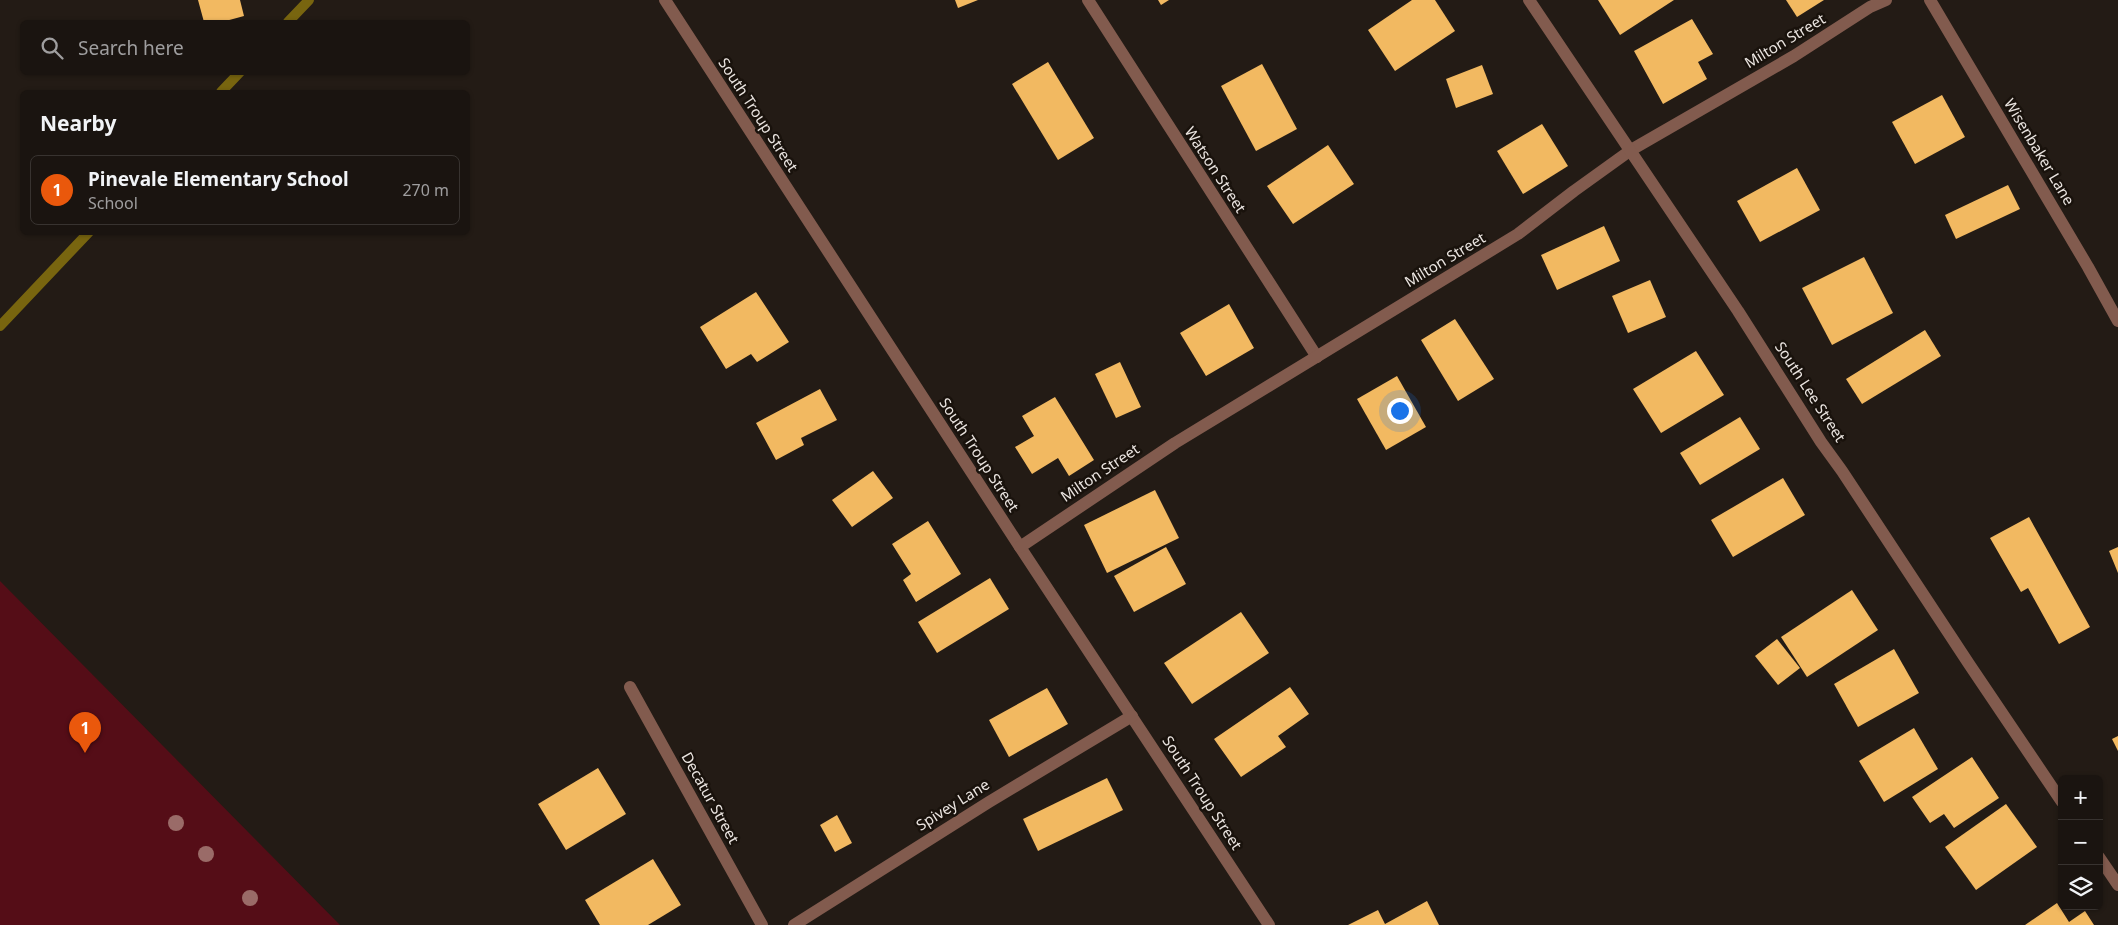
<!DOCTYPE html>
<meta charset="utf-8">
<style>
:root{--surface:#1a1410;--page:#27211e;--text:#f1f3f6;--muted:#9f9e9f;--line:#383330;--accent:#ea580c}
body{margin:0;font-family:"Noto Sans",sans-serif;background:var(--page);color:var(--text)}
.controls{position:absolute;right:15px;bottom:15px;display:grid;overflow:hidden;border-radius:8px;box-shadow:0 1px 4px #0004}
.controls button{width:45px;height:45px;display:grid;place-items:center;padding:0;border:0;border-bottom:1px solid var(--line);background:var(--surface);color:var(--text);font:25px sans-serif}
.you{position:absolute;left:1399px;top:410px;width:18px;height:18px;margin:-12px;border:4px solid #fff;border-radius:50%;background:#1a73e8;box-shadow:0 0 0 8px #1a73e833}
.badge{display:grid;place-items:center;width:32px;height:32px;border-radius:50%;background:var(--accent);color:#fff;font-size:16px;font-weight:700}
.pin{position:absolute;translate:-50% -41px;filter:drop-shadow(0 1px 2px #0008)}
.pin::after{content:'';position:absolute;top:26px;width:18px;height:15px;background:inherit;clip-path:polygon(0 0,100% 0,50% 100%)}
.list{margin:0;padding:0;list-style:none}
h2{display:flex;justify-content:space-between;align-items:center;height:65px;margin:0;padding:0 20px;font-size:21px}
h2 small{font-size:16px;font-weight:400;color:var(--muted)}
.list li{display:grid;grid-template-columns:32px 1fr auto;gap:15px;align-items:center;box-sizing:border-box;height:70px;margin:0 10px 10px;padding:0 10px;border:1px solid var(--line);border-radius:8px}
.list b{display:block;font-size:19px;white-space:nowrap}
.list p{margin:0;font-size:16px;white-space:nowrap;color:var(--muted)}
.list em{font-size:16px;font-style:normal;color:var(--muted)}
.icon{flex:none;width:28px;height:28px;fill:none;stroke:currentColor;stroke-width:2;stroke-linecap:round;stroke-linejoin:round}
.map{position:relative;flex:none;width:2118px;height:925px;overflow:hidden}
.search{position:absolute;background:var(--surface);box-shadow:0 1px 4px #0004;left:20px;top:20px;width:450px;height:55px;display:flex;align-items:center;gap:12px;box-sizing:border-box;padding:0 18px;border-radius:8px;color:var(--muted);font-size:19px}
.panel{position:absolute;background:var(--surface);box-shadow:0 1px 4px #0004;left:20px;top:90px;width:450px;height:145px;border-radius:8px}
.map>svg:first-child{display:block}
</style>
<div class="map">
<svg width="2118" height="925" viewBox="0 0 2118 925">
<rect width="100%" height="100%" fill="#231b15"/>
<polygon fill="#550d17" points="0,581 340,925 0,925"/>
<g fill="none" stroke-linecap="round" stroke-linejoin="round">
<g stroke="#78650f" stroke-width="10">
<polyline points="288,22 309,0"/>
<polyline points="221,92 240,72"/>
<polyline points="0,326 89,232"/>
</g>
</g>
<g fill="#f2b961">
<polygon points="198,0 240,0 244,16 222,22 204,22"/>
<polygon points="955,0 978,0 958,8"/>
<polygon points="1158,0 1169,0 1161,5"/>
<polygon points="1412,0 1435,0 1455,31 1395,71 1368,30"/>
<polygon points="1598,0 1674,0 1620,35"/>
<polygon points="1786,0 1824,0 1797,17"/>
<polygon points="1692,19 1713,54 1698,62 1707,79 1663,104 1634,51"/>
<polygon points="1048,62 1094,138 1058,160 1012,84"/>
<polygon points="1262,64 1297,129 1256,151 1221,86"/>
<polygon points="1482,65 1493,94 1456,108 1446,79"/>
<polygon points="1942,95 1965,137 1915,164 1892,122"/>
<polygon points="1542,124 1568,166 1523,194 1497,151"/>
<polygon points="1328,145 1354,184 1293,224 1267,186"/>
<polygon points="1797,168 1820,210 1760,242 1737,201"/>
<polygon points="2008,185 2020,209 1956,239 1945,215"/>
<polygon points="1604,226 1620,261 1557,290 1541,255"/>
<polygon points="1864,257 1893,313 1832,345 1802,288"/>
<polygon points="1650,280 1666,317 1628,333 1612,296"/>
<polygon points="756,292 789,342 757,362 751,354 726,369 700,327"/>
<polygon points="1229,304 1254,348 1206,376 1180,333"/>
<polygon points="1455,319 1494,379 1458,401 1421,340"/>
<polygon points="1925,330 1941,356 1862,404 1846,379"/>
<polygon points="1696,351 1724,395 1661,433 1633,389"/>
<polygon points="1120,362 1141,407 1116,418 1095,374"/>
<polygon points="1397,376 1426,427 1386,450 1357,399"/>
<polygon points="820,389 837,420 801,438 804,445 776,460 756,423"/>
<polygon points="1055,397 1094,460 1069,476 1058,458 1032,474 1015,447 1034,436 1022,416"/>
<polygon points="1740,417 1760,449 1700,485 1680,453"/>
<polygon points="873,471 893,498 852,527 832,500"/>
<polygon points="1783,478 1805,515 1733,557 1711,520"/>
<polygon points="1155,490 1179,538 1107,573 1084,525"/>
<polygon points="2029,517 2090,627 2059,644 2028,588 2021,592 1990,538"/>
<polygon points="928,521 961,574 916,602 903,580 911,574 892,544"/>
<polygon points="1166,547 1186,584 1134,612 1114,576"/>
<polygon points="2118,547 2118,573 2109,551"/>
<polygon points="990,578 1009,609 937,653 918,622"/>
<polygon points="1852,590 1878,630 1807,677 1781,637"/>
<polygon points="1241,612 1269,653 1192,704 1164,663"/>
<polygon points="1777,639 1800,668 1778,685 1755,656"/>
<polygon points="1894,649 1919,693 1858,727 1834,684"/>
<polygon points="1290,687 1309,714 1278,736 1286,747 1241,777 1214,739"/>
<polygon points="1047,688 1068,724 1009,757 989,720"/>
<polygon points="1914,728 1938,769 1884,802 1859,761"/>
<polygon points="2118,736 2118,751 2112,739"/>
<polygon points="1972,757 1999,798 1954,828 1944,814 1930,823 1912,797"/>
<polygon points="598,768 626,814 566,850 538,804"/>
<polygon points="1107,778 1123,810 1038,851 1023,819"/>
<polygon points="2006,804 2037,847 1976,890 1945,847"/>
<polygon points="837,815 852,843 835,852 820,825"/>
<polygon points="653,859 681,905 648,925 600,925 585,900"/>
<polygon points="1427,901 1439,925 1348,925 1378,910 1385,924"/>
<polygon points="2057,903 2069,922 2085,911 2094,925 2025,925"/>
</g>
<g fill="none" stroke-linecap="round" stroke-linejoin="round">
<g stroke="#825b4e" stroke-width="12">
<polyline points="665,0 1020,547 1269,925"/>
<polyline points="1088,0 1317,357"/>
<polyline points="1930,0 2088,267 2118,321"/>
<polyline points="1020,547 1175,443 1518,234 1574,191 1631,150 1794,56 1870,7 1886,0"/>
<polyline points="630,687 762,925"/>
<polyline points="794,925 989,802 1132,716"/>
</g>
<g stroke="#825b4e" stroke-width="12">
<polyline points="1529,0 1738,311 1821,442 1842,471 1969,664 2062,802"/>
<polyline points="2099,857 2118,885"/>
</g>
</g>
<g fill="#9a6b68">
<circle cx="176" cy="823" r="8"/>
<circle cx="206" cy="854" r="8"/>
<circle cx="250" cy="898" r="8"/>
</g>
<g text-anchor="middle" stroke-width="5" stroke-linejoin="round" paint-order="stroke">
<g font-size="15" fill="#ebe5e1" stroke="#19120c">
<text transform="translate(1785 41) rotate(-31)" y="5">Milton Street</text>
<text transform="translate(758 115) rotate(57)" y="5">South Troup Street</text>
<text transform="translate(2039 152) rotate(59)" y="5">Wisenbaker Lane</text>
<text transform="translate(1215 170) rotate(57)" y="5">Watson Street</text>
<text transform="translate(1445 260) rotate(-31)" y="5">Milton Street</text>
<text transform="translate(1810 392) rotate(57)" y="5">South Lee Street</text>
<text transform="translate(979 455) rotate(57)" y="5">South Troup Street</text>
<text transform="translate(1100 473) rotate(-34)" y="5">Milton Street</text>
<text transform="translate(1202 793) rotate(57)" y="5">South Troup Street</text>
<text transform="translate(710 798) rotate(61)" y="5">Decatur Street</text>
<text transform="translate(953 805) rotate(-32)" y="5">Spivey Lane</text>
</g>
</g>
</svg>
<div class="controls">
<button>+</button>
<button>−</button>
<button><svg class="icon" aria-label="layers" viewBox="0 0 24 24"><path d="M12 4l9 5-9 5-9-5zM3 14l9 5 9-5"/></svg></button>
</div>
<div class="you"></div>
<div class="pin badge" style="left:85px;top:753px">1</div>
<div class="search"><svg class="icon" aria-label="search" viewBox="0 0 24 24"><circle cx="10" cy="10" r="6"/><path d="M15 15l6 6"/></svg>Search here</div>
<section class="panel">
<h2>Nearby<small></small></h2>
<ul class="list">
<li><span class="badge">1</span><div><b>Pinevale Elementary School</b><p>School</p></div><em>270 m</em></li>
</ul>
</section>
</div>
